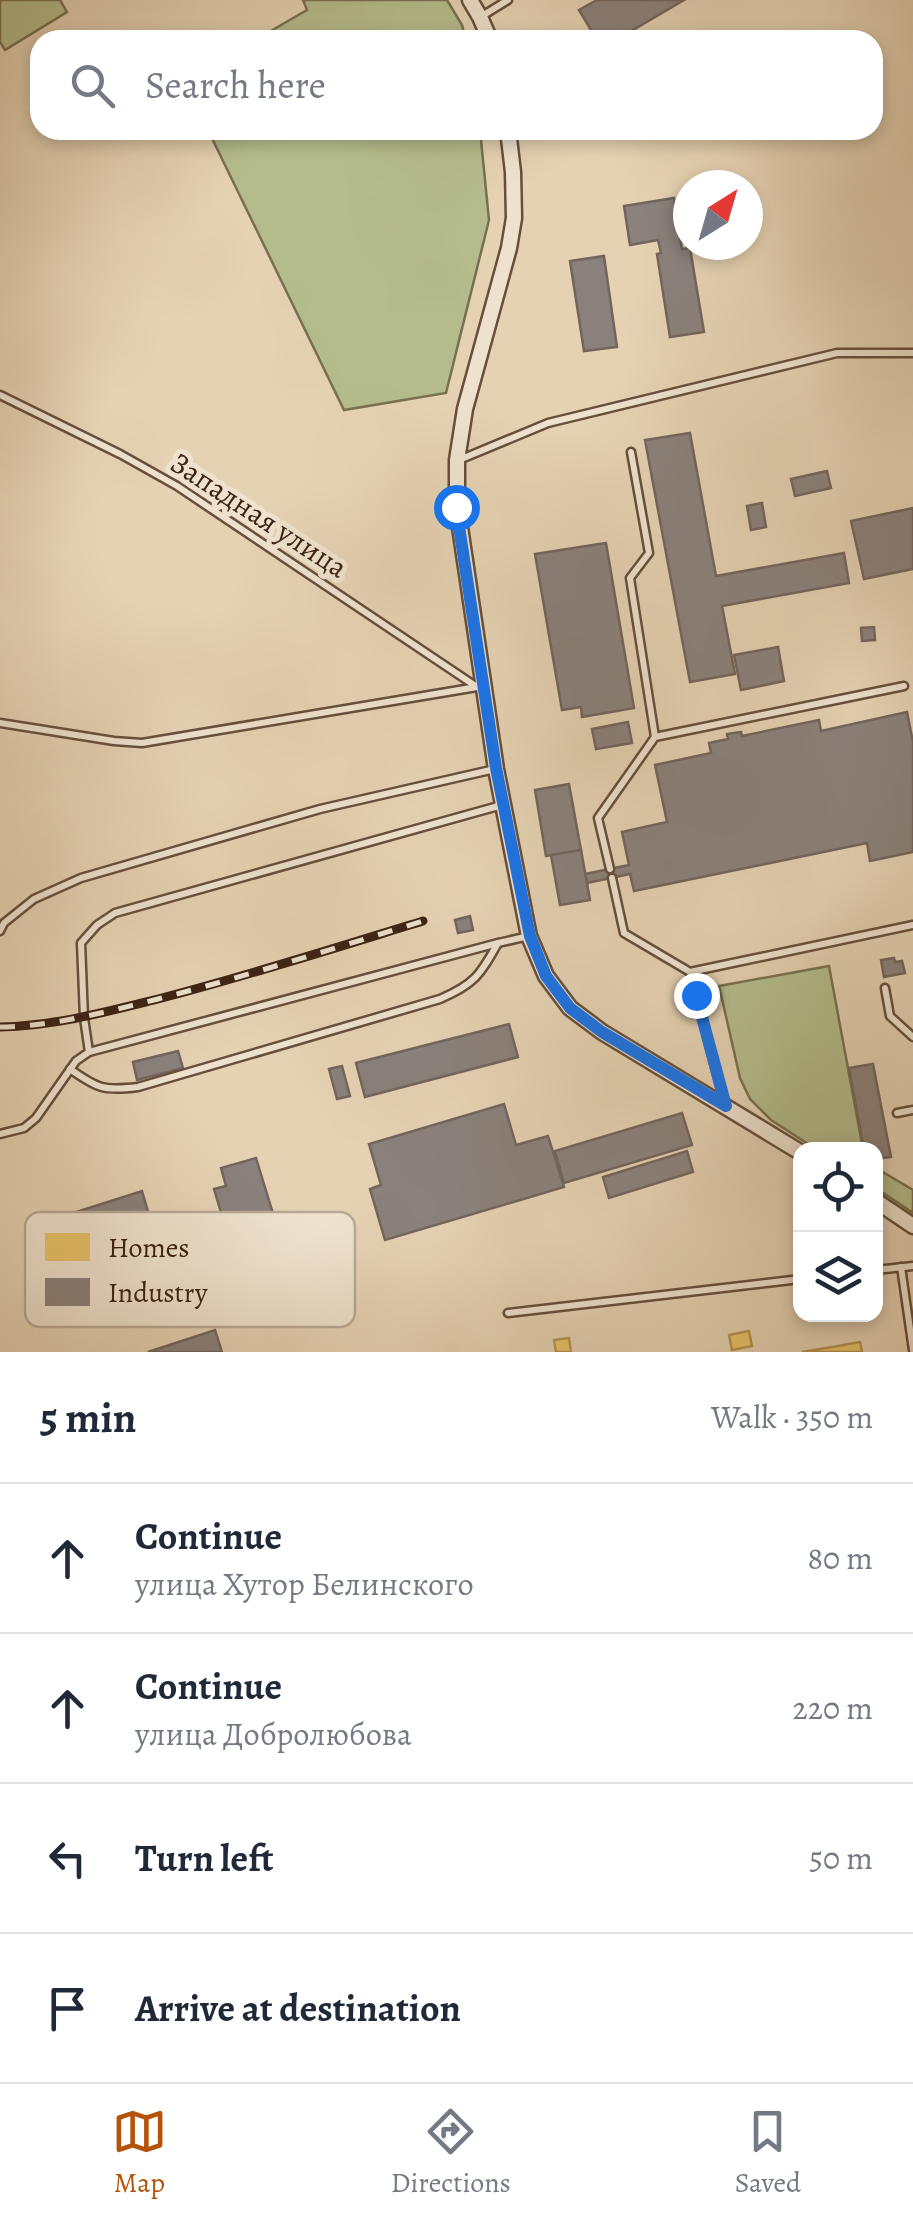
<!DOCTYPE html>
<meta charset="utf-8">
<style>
:root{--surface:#fff;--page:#f6f6f7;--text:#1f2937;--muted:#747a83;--line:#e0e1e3;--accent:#b45309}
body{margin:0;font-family:Alegreya,serif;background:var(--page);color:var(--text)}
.controls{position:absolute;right:30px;bottom:30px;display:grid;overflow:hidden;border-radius:20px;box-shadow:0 5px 15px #0003}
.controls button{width:90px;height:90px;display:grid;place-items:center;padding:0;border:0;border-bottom:2px solid var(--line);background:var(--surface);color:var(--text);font:50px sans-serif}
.compass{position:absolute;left:673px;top:170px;width:90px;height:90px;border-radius:50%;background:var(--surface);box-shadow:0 5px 15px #0003;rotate:37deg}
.stop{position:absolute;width:30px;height:30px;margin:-22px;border:8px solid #1a73e8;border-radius:50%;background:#fff}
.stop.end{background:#1a73e8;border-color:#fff;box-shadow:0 2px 10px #0008}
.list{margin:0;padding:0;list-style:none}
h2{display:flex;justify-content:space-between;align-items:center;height:130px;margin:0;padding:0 40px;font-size:42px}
h2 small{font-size:32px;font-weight:400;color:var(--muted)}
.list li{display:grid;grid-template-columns:65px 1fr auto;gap:30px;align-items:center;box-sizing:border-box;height:150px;padding:0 40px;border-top:2px solid var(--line)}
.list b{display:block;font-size:38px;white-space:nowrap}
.list p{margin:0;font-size:32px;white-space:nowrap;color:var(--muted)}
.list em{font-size:32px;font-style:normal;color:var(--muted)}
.icon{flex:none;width:55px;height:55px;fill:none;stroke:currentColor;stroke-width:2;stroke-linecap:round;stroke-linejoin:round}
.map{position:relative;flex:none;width:913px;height:1352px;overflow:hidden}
.search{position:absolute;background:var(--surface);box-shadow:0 5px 15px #0003;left:30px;right:30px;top:30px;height:110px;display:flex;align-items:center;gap:25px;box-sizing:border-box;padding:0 35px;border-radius:30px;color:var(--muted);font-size:38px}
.sheet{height:730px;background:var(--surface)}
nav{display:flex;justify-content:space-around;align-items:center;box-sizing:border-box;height:140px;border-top:2px solid var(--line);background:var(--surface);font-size:28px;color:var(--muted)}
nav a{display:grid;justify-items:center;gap:5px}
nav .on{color:var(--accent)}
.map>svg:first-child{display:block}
</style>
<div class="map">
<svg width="913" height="1352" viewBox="0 0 913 1352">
<rect width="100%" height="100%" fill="#e5d2b3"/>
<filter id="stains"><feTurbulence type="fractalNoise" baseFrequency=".002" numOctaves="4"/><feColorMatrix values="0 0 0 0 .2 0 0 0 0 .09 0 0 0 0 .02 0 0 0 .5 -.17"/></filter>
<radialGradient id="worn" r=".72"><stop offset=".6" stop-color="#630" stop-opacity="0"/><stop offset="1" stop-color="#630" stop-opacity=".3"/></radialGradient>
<g fill="#b4bc8c" stroke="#787050" stroke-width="2.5">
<polygon points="0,0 60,0 67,12 5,50 0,42"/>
<polygon points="303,0 447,0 462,25 466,40 255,40 307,10"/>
<polygon points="208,130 480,130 489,220 446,393 344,410"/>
<polygon points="829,966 863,1149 816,1149 771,1120 750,1099 740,1078 720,990 719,986"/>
<polygon points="876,1168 913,1190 913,1213 876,1188"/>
</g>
<g fill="#e9c46a" stroke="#b59450" stroke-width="2.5">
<polygon points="749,1331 752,1346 732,1350 729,1335"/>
<polygon points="569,1338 571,1352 556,1352 554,1340"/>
<polygon points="860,1342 862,1352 802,1352 838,1346"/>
</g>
<g fill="#8a817c" stroke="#73655d" stroke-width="2.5">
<polygon points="597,0 684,0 616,40 597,40 579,10"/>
<polygon points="674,198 682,249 690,248 704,332 670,337 657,254 661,253 658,240 630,245 624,206"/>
<polygon points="604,256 617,347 584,351 570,261"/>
<polygon points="690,433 716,576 844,553 849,583 722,606 735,674 690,682 645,440"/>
<polygon points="827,471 831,488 795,496 791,479"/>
<polygon points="762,503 766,527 751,530 747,506"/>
<polygon points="913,508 913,569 864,579 851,521"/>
<polygon points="606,543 634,708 582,717 581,707 562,710 535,554"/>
<polygon points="874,627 875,640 862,641 861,628"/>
<polygon points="778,647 784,681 741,690 734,655"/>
<polygon points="907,712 913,742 913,852 870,861 867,843 634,891 630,874 587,883 585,874 629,865 622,832 667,822 655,765 711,753 709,743 728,739 727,734 741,732 742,736 819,720 821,731"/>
<polygon points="628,722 632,743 596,749 592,729"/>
<polygon points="569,784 581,850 546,856 535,790"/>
<polygon points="581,850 590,900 560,905 551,855"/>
<polygon points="470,916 473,930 458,933 455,920"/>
<polygon points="894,958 895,962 902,961 905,973 884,977 881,960"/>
<polygon points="509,1024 518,1057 365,1097 356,1063"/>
<polygon points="178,1051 183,1068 137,1080 133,1062"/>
<polygon points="873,1064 891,1157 876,1159 876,1150 864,1150 849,1068"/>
<polygon points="342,1066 350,1096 337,1099 329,1069"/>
<polygon points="504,1104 516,1145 548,1136 564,1187 385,1240 370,1189 381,1185 369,1144"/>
<polygon points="682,1113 692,1145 564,1183 555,1151"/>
<polygon points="687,1151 693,1172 609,1198 603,1177"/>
<polygon points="256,1158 286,1256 238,1270 214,1189 226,1186 221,1168"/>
<polygon points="142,1191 151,1222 45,1255 35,1225"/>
<polygon points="215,1330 222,1352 148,1352"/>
</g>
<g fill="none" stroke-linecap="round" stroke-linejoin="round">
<defs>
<g id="lane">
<polyline points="482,16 508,0"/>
<polyline points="0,395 120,454 177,486 477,687 483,686"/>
<polyline points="631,452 649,553 630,578 655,737"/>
<polyline points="459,460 548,423 837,353 913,353"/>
<polyline points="0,723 114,741 142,743 477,687"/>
<polyline points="610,869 598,818 655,737 904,686"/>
<polyline points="612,878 624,933 690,972"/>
<polyline points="0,931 4,923 34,899 81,878 320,809 495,769"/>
<polyline points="885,988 890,1016 913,1037"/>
<polyline points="89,1052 84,1018 81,943 97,925 115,913 502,805"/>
<path d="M70 1069C98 1089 104 1091 138 1087L440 999C475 984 480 975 498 943L529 936"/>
<polyline points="725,1105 690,972 913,925"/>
<polyline points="897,1113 913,1110"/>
<polyline points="0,1134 24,1128 36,1118 76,1061 89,1052 498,943"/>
<polyline points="901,1267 913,1350"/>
<polyline points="876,1270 913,1266"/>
<polyline points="508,1313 800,1279"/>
</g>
<g id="street">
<polyline points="470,0 480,17 490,40"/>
<polyline points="508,130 513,172 514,218 509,248 465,409 457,460 457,507 496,769 529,936 546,976 570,1008 602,1032 800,1152"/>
<polyline points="876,1201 913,1226"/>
</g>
</defs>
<use href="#lane" stroke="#674f3c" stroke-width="11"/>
<use href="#street" stroke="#674f3c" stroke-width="19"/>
<use href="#lane" stroke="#eee2ce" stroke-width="6"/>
<use href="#street" stroke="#eee2ce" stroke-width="14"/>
<defs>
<path id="rail" d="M0 1027C54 1026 106 1012 158 999 247 976 335 948 423 921"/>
</defs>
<use href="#rail" stroke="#3d2314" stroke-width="9"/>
<use href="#rail" stroke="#eee2ce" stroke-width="5" stroke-dasharray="15" stroke-linecap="butt"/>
</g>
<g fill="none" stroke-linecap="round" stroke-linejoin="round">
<polyline stroke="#1a73e8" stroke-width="12" points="456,507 496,768 530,936 546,976 570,1008 602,1032 726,1106 696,995"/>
</g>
<g text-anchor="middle" stroke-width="10" stroke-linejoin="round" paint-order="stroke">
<g font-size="30" fill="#3d2314" stroke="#eee2ce">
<text transform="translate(259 515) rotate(33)" y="10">Западная улица</text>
</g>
</g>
<rect x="25" y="1212" width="330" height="115" rx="15" fill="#eee2ce" stroke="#b9a996" stroke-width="2.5"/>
<rect x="45" y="1233" width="45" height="28" fill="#e9c46a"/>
<rect x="45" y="1278" width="45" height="28" fill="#8a817c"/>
<g font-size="28" fill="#3d2314">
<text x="108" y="1257">Homes</text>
<text x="108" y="1302">Industry</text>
</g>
<rect width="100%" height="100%" filter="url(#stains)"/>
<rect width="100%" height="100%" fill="url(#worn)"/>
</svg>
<div class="controls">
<button><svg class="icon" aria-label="locate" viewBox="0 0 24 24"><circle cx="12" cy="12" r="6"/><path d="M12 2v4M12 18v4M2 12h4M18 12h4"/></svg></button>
<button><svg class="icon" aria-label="layers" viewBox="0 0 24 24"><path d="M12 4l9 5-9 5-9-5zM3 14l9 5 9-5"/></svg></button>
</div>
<svg class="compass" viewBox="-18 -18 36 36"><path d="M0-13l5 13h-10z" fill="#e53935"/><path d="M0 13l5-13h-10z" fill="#747a83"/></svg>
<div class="stop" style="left:456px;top:507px"></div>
<div class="stop end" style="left:696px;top:995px"></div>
<div class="search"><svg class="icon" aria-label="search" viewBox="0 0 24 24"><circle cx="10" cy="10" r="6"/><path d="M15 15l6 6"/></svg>Search here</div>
</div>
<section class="sheet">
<h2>5 min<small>Walk · 350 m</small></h2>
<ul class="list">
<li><svg class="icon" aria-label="ahead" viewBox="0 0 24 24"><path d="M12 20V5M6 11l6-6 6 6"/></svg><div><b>Continue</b><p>улица Хутор Белинского</p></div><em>80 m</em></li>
<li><svg class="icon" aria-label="ahead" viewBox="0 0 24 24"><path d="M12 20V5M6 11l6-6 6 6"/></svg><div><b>Continue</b><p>улица Добролюбова</p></div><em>220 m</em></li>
<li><svg class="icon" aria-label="left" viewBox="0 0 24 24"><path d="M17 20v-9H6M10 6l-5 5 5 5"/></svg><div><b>Turn left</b></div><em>50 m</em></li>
<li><svg class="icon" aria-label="arrive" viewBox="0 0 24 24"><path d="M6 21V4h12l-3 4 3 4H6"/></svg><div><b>Arrive at destination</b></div></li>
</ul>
</section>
<nav>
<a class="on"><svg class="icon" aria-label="map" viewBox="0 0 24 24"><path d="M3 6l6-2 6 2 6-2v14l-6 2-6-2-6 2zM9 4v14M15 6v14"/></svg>Map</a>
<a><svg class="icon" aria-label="directions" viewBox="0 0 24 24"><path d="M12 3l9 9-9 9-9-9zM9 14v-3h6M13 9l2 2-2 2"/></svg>Directions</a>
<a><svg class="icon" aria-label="saved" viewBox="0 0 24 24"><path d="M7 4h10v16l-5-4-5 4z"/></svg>Saved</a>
</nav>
